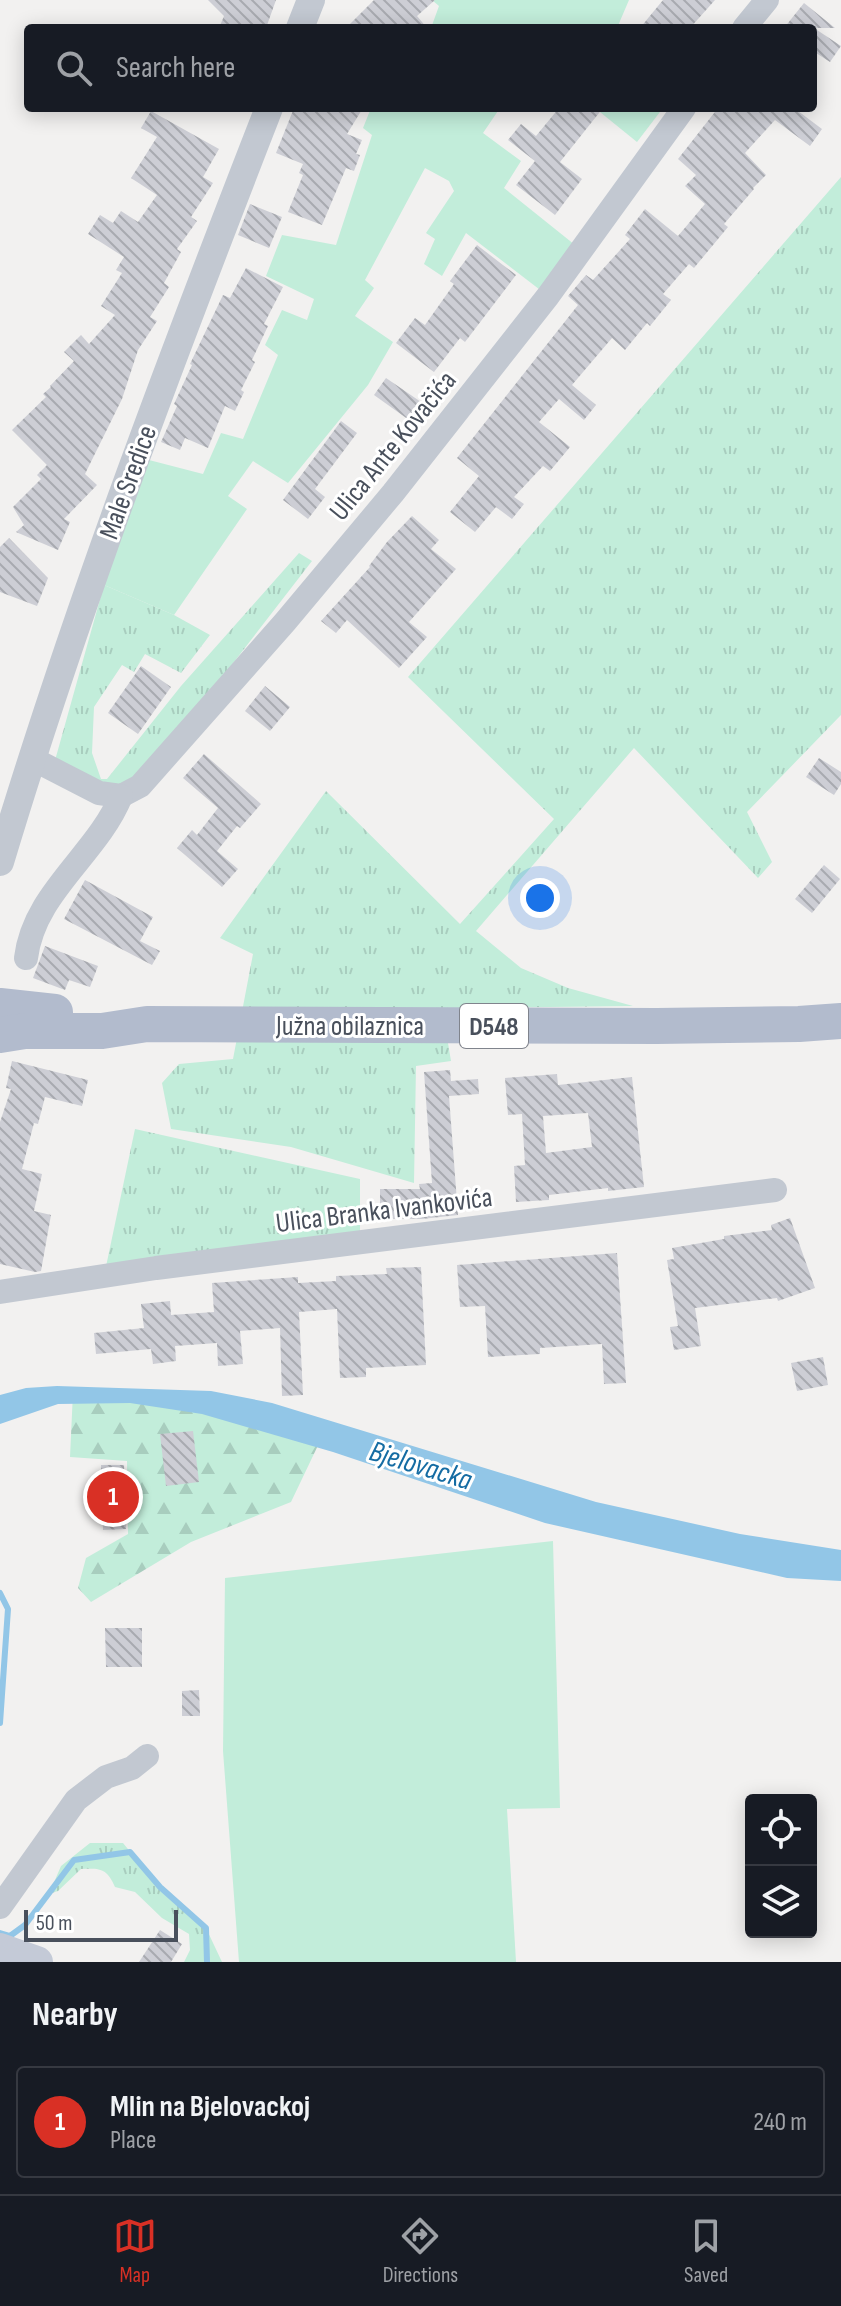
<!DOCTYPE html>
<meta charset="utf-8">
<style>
:root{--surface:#171b24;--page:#242831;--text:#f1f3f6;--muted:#9ea1a6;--line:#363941;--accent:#d93025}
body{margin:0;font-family:"Sofia Sans Condensed",sans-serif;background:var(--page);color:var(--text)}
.controls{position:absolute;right:24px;bottom:24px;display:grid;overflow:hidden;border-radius:8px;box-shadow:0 4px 20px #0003}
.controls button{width:72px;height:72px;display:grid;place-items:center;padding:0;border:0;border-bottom:2px solid var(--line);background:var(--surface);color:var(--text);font:40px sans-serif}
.scale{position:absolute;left:24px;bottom:20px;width:154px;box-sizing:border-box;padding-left:8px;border:4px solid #49505c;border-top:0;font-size:22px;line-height:28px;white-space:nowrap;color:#49505c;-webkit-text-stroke:6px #fff;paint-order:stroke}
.you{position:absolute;left:540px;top:898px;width:28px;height:28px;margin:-20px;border:6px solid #fff;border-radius:50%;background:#1a73e8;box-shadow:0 0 0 12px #1a73e833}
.badge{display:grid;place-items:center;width:52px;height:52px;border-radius:50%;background:var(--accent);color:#fff;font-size:26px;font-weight:700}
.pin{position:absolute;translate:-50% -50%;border:4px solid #fff;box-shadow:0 2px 8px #0006}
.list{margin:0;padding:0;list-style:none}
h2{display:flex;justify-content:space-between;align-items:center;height:104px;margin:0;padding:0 32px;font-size:34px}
h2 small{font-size:26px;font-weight:400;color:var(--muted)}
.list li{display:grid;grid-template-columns:52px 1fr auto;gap:24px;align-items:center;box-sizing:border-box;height:112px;margin:0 16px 16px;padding:0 16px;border:2px solid var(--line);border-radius:8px}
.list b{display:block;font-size:30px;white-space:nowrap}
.list p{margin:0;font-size:26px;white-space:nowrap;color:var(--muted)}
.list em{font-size:26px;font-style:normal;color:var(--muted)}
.icon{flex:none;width:44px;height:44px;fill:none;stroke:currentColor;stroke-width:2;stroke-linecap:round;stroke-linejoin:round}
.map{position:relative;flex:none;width:841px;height:1962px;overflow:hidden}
.search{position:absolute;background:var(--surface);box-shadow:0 4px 20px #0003;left:24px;right:24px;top:24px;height:88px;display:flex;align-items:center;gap:20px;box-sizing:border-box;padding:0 28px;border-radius:8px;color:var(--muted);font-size:30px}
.sheet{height:232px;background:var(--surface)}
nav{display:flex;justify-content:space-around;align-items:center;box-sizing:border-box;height:112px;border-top:2px solid var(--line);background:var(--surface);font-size:22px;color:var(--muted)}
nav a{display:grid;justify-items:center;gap:4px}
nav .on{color:var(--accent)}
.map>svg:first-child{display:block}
</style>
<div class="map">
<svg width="841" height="1962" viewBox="0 0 841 1962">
<defs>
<pattern id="grass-tufts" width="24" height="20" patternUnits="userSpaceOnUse" patternTransform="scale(2)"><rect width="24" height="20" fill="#c2edda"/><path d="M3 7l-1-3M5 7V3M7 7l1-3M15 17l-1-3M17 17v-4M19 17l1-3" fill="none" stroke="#a8cdbe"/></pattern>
<pattern id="forest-firs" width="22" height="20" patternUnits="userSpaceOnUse" patternTransform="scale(2)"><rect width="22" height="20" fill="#c2edda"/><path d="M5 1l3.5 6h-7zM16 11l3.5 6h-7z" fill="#a8cdbe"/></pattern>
<pattern id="building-back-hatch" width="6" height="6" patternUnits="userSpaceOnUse" patternTransform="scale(2)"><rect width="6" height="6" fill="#cdced5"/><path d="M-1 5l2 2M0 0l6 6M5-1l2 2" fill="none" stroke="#a8aab0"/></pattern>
</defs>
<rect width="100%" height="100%" fill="#f2f1f0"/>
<g fill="url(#grass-tufts)">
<polygon points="841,177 841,715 747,812 772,862 758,878 634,748 476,931 521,968 568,988 633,1006 394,1009 445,1025 451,1061 416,1066 414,1183 291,1147 171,1129 162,1083 179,1064 233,1059 253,954 220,938 326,791 460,924 554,819 408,677"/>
<polygon points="299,553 312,561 156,763 117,792 54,764 104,585 174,615 210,635 181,673 145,654 134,672 122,665 94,707 92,753 101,779 107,779 181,686"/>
<polygon points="135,1129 360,1179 360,1242 104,1276"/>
<path d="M90 1843H123L159 1887 206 1928 222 1962H184L190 1950 189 1934 162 1918 135 1892 115 1887C107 1868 100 1868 81 1869L58 1891 49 1894 61 1866Z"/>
</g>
<polygon fill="url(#forest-firs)" points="73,1392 193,1395 322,1437 291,1502 191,1542 91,1602 78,1588 86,1558 128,1534 127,1461 70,1457"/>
<g fill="#c2edda">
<polygon points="432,0 629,0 617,28 431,28 439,6"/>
<polygon points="371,108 500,108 483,133 521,161 504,188 580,249 548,296 466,233 442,276 424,264 435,239 426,233 454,191 449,181 425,168 365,280 374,288 355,316 393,342 368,385 288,483 253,461 228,496 247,509 174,615 104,585 149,460 203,474 221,433 243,439 278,355 265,345 282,310 307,320 314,299 266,276 282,235 336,245 372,135 363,128"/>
<polygon points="595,108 663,108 637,142"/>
<polygon points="553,1541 560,1808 507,1809 516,1962 239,1962 223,1751 225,1578"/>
</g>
<polygon fill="#92c6e7" points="57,1386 211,1391 272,1403 596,1502 740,1534 841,1550 841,1581 787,1578 545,1523 333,1452 202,1414 130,1403 58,1404 0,1424 0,1395 26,1388"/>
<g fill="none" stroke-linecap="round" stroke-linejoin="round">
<g stroke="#92c6e7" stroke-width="6">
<polyline points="0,1593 8,1609 0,1723"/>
<polyline points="0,1933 10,1936 25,1925 74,1860 130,1852 160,1887 206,1928 207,1962"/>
</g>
</g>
<g fill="url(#building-back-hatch)" fill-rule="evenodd">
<polygon points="208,0 276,0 266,28 219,28 224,16"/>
<polygon points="374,0 435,0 417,16 427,28 346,28"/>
<polygon points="663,0 715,0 690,28 640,28"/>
<polygon points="804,3 835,28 814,28 841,46 830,62 813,51 813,28 784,28"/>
<polygon points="294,108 363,108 347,134 362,140 356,154 360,155 354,171 346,168 322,225 288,212 303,175 299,173 303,164 276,153"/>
<polygon points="559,108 603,108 560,162 582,179 555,215 516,185 535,161 508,140 521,124 536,136"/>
<polygon points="718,108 794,108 822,129 810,146 775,120 745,153 766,175 753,188 754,189 724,224 728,227 694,268 689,264 663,294 671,300 650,326 647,323 625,350 612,338 572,385 596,405 584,420 559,399 539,422 570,447 550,471 543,466 514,497 524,504 512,519 496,507 475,532 450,512 479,476 457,458 578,305 568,296 586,275 593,280 630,239 625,235 645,209 678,236 705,204 685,186 696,175 678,159"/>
<polygon points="151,111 219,149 203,177 213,183 191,217 197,221 177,249 181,252 164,283 169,287 150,317 157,321 138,350 122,399 85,474 97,485 64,519 70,522 58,550 16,532 24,525 13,507 41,479 37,475 47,465 12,430 46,397 43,394 51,387 50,386 74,361 64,352 81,335 89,344 115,315 101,306 122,273 116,270 124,257 88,234 100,215 113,223 121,211 138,222 157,195 131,178 157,137 141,128"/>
<polygon points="250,204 282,217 269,248 238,235"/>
<polygon points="477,245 516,275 465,342 460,338 434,372 396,343 415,318 425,325 454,284 450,281"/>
<polygon points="246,268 283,287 264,324 268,326 252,360 255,362 241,390 244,392 235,411 225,406 208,448 185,438 180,450 161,442 177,406 174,404 192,365 190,364 223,295 230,298"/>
<polygon points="386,378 421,402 409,420 374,395"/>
<polygon points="341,421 357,433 315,489 325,497 308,519 283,500"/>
<polygon points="412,516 439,540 431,549 456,569 409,622 427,637 399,668 347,620 336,633 321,621 370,567 369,566 387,542"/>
<polygon points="9,538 48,578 37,606 0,592 0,547"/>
<polygon points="141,666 171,687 138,734 108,713"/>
<polygon points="265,686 290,707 270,731 245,711"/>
<polygon points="204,754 261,804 240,828 237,826 217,851 238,869 222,887 177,848 192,830 197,835 218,808 183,778"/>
<polygon points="819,758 841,772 841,784 834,795 806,777"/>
<polygon points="824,865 840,879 812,913 795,899"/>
<polygon points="85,880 153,917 140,941 160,951 152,965 64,919"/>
<polygon points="45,946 98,966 90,987 69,980 65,990 33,978"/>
<polygon points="12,1061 88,1080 82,1106 45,1097 38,1124 34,1123 22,1169 42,1174 34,1211 51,1215 41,1271 35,1272 0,1264 0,1122 11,1089 6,1088"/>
<polygon points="450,1070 451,1081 478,1079 479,1094 449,1096 458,1215 422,1219 380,1219 380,1189 420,1189 419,1184 432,1183 424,1072"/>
<path d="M557 1074 558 1085 632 1077 644 1187 608 1191V1188L549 1195V1200L516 1202 514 1166 525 1165 522 1114 508 1115 505 1078ZM588 1113 592 1147 546 1153 543 1116Z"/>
<polygon points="790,1218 815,1288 778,1301 777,1298 695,1308 701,1346 674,1350 670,1327 678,1326 667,1260 674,1259 672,1248 724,1239 724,1236 772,1230 771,1225"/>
<polygon points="617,1253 626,1383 604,1384 602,1344 540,1348 540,1354 488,1357 485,1306 460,1307 457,1265"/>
<polygon points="421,1267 426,1365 366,1368 366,1377 340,1378 337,1309 299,1312 303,1395 282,1396 280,1328 240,1331 243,1364 218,1366 217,1343 175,1346 176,1361 153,1364 151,1349 96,1354 94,1333 144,1328 141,1304 170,1301 171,1315 214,1312 212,1283 298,1277 298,1283 336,1281 336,1276 387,1274 386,1268"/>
<polygon points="823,1357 828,1385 797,1391 791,1363"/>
<polygon points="193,1431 199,1482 166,1486 160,1434"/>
<polygon points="101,1465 124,1465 126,1529 103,1530"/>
<polygon points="105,1628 142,1628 142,1667 106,1667"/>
<polygon points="199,1690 200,1716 182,1716 182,1691"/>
<polygon points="160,1930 182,1944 171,1962 139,1962"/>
</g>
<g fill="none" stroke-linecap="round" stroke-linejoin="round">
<g stroke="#c2c8d1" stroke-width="24">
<polyline points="744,28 767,0"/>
<polyline points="31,758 99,793 121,796 140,786 285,622 393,493 548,296 684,108"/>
<path d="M26 958C34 892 97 855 121 796"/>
<polyline points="0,1292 156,1268 775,1190"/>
<polyline points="0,1907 76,1800 106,1777 132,1768 147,1756"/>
</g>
<g stroke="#c2c8d1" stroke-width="28">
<polyline points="300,28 311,0"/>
<path d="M0 862C77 606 172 357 269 108"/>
</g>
<polyline stroke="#c4cad7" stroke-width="32" points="0,1949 37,1962"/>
<g stroke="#b2bbcd" stroke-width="36">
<polyline points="0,1006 55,1012"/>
<polyline points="0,1035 25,1031 102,1031 147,1024 657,1026 799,1024 841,1021"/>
</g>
</g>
<g text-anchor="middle" stroke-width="6" stroke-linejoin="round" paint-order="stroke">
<rect fill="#fff" stroke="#80848d" stroke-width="2" x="460" y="1004" width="68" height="44" rx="6"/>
<g font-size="26" font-weight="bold" fill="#49505c">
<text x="494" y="1035">D548</text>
</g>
<g font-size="28" fill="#49505c" stroke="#fff">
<text transform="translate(392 445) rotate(-51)" y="10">Ulica Ante Kovačića</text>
<text transform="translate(127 482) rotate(-70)" y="10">Male Sredice</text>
<text x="350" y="1035">Južna obilaznica</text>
<text transform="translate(384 1209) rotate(-7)" y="10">Ulica Branka Ivankovića</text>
</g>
<g font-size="30" font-style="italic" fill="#156ca3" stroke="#fff">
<text transform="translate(421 1465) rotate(17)" y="10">Bjelovacka</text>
</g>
</g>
</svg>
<div class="controls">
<button><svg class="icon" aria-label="locate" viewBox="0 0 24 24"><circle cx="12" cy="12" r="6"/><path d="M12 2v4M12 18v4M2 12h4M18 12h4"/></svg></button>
<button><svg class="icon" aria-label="layers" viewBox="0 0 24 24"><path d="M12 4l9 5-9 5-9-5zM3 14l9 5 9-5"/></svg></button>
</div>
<div class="scale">50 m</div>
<div class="you"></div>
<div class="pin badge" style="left:113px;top:1497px">1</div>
<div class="search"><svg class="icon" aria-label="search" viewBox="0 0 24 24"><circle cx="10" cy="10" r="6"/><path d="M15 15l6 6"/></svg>Search here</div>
</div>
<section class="sheet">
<h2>Nearby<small></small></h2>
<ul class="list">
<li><span class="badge">1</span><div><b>Mlin na Bjelovackoj</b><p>Place</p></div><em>240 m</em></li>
</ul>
</section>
<nav>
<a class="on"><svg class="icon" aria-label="map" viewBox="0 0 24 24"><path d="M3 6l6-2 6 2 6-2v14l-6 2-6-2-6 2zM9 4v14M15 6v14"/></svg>Map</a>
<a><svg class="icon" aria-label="directions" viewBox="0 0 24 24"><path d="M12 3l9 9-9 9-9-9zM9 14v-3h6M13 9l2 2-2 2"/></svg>Directions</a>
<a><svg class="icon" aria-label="saved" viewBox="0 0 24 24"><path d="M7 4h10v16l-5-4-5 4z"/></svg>Saved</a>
</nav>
